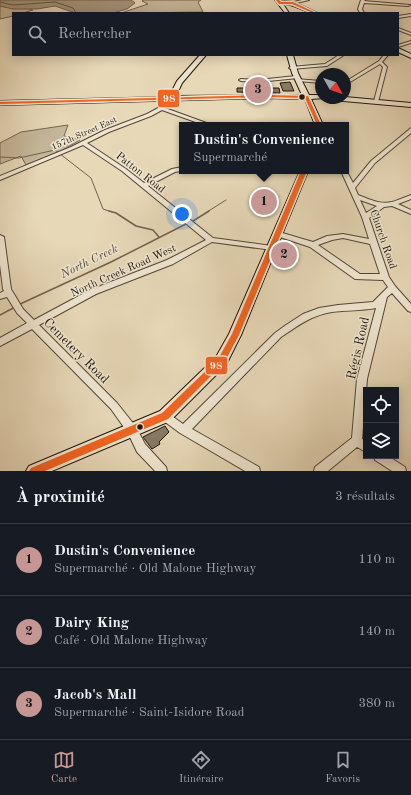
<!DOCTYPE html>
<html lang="fr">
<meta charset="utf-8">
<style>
:root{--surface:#171b24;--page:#20242c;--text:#f1f3f6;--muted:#9ea1a6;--line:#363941;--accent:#c59692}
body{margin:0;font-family:"Old Standard TT",serif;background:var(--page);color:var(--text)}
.controls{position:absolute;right:12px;bottom:12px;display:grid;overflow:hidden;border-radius:0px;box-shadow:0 2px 10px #0003}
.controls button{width:36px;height:36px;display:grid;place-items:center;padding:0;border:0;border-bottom:1px solid var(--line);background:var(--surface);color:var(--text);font:20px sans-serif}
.compass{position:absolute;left:315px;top:68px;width:36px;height:36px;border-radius:50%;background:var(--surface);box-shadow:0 2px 10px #0003;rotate:130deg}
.you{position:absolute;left:182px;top:214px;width:14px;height:14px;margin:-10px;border:3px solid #fff;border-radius:50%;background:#1a73e8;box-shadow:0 0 0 6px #1a73e833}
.badge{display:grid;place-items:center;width:26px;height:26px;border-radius:50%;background:var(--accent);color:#111;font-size:13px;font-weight:700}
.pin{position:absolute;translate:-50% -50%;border:2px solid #fff;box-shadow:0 1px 4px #0006}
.popup{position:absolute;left:179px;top:122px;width:170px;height:52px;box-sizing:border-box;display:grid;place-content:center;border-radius:0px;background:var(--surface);filter:drop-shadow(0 1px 3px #0005);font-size:13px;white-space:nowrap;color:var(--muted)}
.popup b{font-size:15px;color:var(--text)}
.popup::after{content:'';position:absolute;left:50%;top:100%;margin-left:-8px;border:8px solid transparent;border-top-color:var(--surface)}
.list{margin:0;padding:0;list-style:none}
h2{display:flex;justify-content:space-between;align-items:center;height:52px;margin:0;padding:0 16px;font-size:17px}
h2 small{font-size:13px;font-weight:400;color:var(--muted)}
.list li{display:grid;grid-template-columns:26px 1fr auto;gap:12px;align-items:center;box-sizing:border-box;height:72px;padding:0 16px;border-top:1px solid var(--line)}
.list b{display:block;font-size:15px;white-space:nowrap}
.list p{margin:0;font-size:13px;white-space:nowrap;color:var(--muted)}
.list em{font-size:13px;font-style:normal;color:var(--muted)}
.icon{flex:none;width:22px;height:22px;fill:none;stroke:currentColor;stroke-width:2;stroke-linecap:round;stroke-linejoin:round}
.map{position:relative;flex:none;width:411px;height:471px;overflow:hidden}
.search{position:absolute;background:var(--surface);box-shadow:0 2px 10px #0003;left:12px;right:12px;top:12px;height:44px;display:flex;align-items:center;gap:10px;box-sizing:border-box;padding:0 14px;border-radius:0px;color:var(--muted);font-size:15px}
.sheet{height:268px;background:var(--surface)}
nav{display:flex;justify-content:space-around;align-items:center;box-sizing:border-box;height:56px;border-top:1px solid var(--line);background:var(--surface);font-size:11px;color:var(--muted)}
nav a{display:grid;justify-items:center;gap:2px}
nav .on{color:var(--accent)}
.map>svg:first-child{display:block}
</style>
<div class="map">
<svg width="411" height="471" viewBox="0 0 411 471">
<rect width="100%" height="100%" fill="#e7d8b8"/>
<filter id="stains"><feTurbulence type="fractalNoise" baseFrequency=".005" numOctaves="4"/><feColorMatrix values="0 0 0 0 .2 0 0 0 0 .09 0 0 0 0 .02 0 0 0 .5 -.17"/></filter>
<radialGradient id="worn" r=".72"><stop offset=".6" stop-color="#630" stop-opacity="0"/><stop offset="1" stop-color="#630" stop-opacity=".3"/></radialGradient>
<g fill="#c5b79a" stroke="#736652">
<polygon points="144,0 201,0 198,2 203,12 121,13 148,4 142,1"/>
<path d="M0 6C11 9 22 6 33 10L23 13H13V16L0 19Z"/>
<polygon points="68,125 64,136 80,140 61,151 26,165 21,156 0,164 0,143 21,132"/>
</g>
<polygon fill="#a4967d" stroke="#70624f" points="0,0 131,0 135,3 127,9 113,13 75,13 55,6 37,9 13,9 0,6"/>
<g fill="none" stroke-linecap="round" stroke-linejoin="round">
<polyline stroke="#625644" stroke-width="1" points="0,2 13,5 55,2 73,8 76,13"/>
<g stroke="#70624f" stroke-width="1">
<polyline points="0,157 19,158 55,150 91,178 103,209 112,212"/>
<polyline points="207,212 226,200"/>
</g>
<g stroke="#70624f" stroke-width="1.5">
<polyline points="109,211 116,213 136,226 153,230 159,237"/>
<polyline points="193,221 209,211"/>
<polyline points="18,305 111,262 186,224"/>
<polyline points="0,315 15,307"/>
</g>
</g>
<g fill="#887a64" stroke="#21150a">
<polygon points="290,82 294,91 283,91 280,83"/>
<polygon points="237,88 279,88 280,93 237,92"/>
<polygon points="255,198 275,202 272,206 253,202"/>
<polygon points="165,426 169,432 159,442 160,444 152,449 143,437"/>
</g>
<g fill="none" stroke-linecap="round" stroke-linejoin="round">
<defs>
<g id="street">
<polygon points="302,0 309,0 292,4 290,3"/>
<polygon points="361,0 365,0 364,1 410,5 408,6 364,3 362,9 364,13 360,13 358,9"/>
<polygon points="411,14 411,16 398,18 398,16"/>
<polygon points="398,28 411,33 411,35 398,30"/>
<polygon points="411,41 411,43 398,47 398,45"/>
<polygon points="339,55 344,55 327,66 291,69 289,68 291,67 325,64"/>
<polygon points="384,55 388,55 382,62 387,67 378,102 374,101 383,67 380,64 345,85 345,82 379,61"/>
<polygon points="296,76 298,76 298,78 258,82 241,81 239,80 241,79 258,80"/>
<polygon points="296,79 321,81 321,83 298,81 296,80"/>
<polygon points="170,97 174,98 165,108 212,125 204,125 162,110 151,116 109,132 87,143 126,169 144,183 172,169 182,167 182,171 175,172 148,186 213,238 272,246 276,248 272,250 212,242 173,264 96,294 39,325 117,403 136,427 145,444 166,467 167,471 155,471 137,452 128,433 111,409 32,329 0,346 0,338 27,323 17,313 7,297 0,299 0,293 4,291 3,289 0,265 0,235 4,237 11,289 23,309 34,320 90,290 167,260 206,240 122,171 83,145 0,180 0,176 71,147 105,130 147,114 160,107"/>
<path d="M411 128V133L375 163 355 188 358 195C369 199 380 205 392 202 399 200 405 197 411 195V199L398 204 411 210V214L392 206 384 207 369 218 389 277 395 286 411 304V312L408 311 392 293 387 297 367 379 362 439 366 441V452L357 447 328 471H314L315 467 352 438 357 379 376 308C361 311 346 310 332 312 312 315 297 326 281 337L192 429 259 467 260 471H245L180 433 161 419 160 416 161 413 165 411 183 424 275 333 286 325 303 314 319 308 338 305 373 302 388 287 383 280 355 279 310 247 277 236 276 234 279 232 313 242 327 236 343 234 369 239 362 217 341 171H346V170L353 183 371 161ZM360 200 377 206 366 213ZM343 238 370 244 380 274H360L318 245 332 240Z"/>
<polygon points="217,171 254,171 251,173 220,173"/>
<polygon points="374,456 388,456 405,467 406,471 392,471 375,460"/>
</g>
<g id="secondary">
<path d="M275 0 294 2 317 13C305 13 295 4 283 4L289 13H285Z"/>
<polygon points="398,48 411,54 411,58 398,52"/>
<polygon points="200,55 206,55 182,83 176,96 302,95 292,73 287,55 293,55 298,73 309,95 321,95 321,98 324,98 311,99 323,125 315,125 305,99 266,98 0,105 0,101 169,97 177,81"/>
<polygon points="345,97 411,103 411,107 332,100 329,98"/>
<polygon points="300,171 308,171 241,335 226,365 170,421 52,471 26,471 29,466 160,411 216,357 229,334"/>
</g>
</defs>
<use href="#street" stroke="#524636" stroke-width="2"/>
<use href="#secondary" stroke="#21150a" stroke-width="2"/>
<use href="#street" fill="#efe6d1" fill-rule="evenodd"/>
<use href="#secondary" fill="#efe6d1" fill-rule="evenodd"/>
<defs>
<g id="bus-1">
<polygon points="276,0 279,0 281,2 293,2 316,13 313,13 292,4 279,4"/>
<polygon points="266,95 308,96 321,125 317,125 305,98 266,97 0,104 0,102"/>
<polygon points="301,171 307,171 239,335 224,363 168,419 45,471 29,471 31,468 162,413 218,359 232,334"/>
</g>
</defs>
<use href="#bus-1" stroke="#efe6d1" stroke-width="3"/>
<use href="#bus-1" fill="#f26522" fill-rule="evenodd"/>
</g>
<g fill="#21150a" stroke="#efe6d1" stroke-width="1.5">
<circle cx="302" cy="97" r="3.5"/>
<circle cx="140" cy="427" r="3.5"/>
</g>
<g text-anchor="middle" stroke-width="3" stroke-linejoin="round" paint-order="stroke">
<g font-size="9" fill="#21150a" stroke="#efe6d1">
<text transform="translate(84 133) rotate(-24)" y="3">157th Street East</text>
</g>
<g font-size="11" fill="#21150a" stroke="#efe6d1">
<text transform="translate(141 172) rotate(38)" y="4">Patton Road</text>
<text transform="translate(384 239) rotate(71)" y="4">Church Road</text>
<text transform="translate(123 270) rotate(-24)" y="4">North Creek Road West</text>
</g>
<g font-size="12" font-style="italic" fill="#554938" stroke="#efe6d1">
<text transform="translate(89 261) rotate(-26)" y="4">North Creek</text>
</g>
<g font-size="13" fill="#21150a" stroke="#efe6d1">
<text transform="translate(357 348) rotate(-77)" y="5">Régis Road</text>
<text transform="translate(77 350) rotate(45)" y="5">Cemetery Road</text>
</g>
</g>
<g stroke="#efe6d1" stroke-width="1.5">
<rect x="157" y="89" width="23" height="19" rx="4" fill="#f26522"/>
<rect x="205" y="356" width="23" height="19" rx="4" fill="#f26522"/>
</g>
<g font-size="11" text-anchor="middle" font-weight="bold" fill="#fff">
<text x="169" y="102">98</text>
<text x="216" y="369">98</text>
</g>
<rect width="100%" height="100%" filter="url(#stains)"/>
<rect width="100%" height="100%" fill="url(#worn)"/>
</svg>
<div class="controls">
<button><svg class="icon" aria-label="locate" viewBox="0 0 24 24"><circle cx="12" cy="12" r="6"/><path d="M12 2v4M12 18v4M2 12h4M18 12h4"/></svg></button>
<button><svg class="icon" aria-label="layers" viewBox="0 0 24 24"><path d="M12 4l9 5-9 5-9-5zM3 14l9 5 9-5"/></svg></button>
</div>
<svg class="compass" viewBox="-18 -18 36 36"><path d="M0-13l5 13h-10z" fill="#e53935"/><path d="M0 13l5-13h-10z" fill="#9ea1a6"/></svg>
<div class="you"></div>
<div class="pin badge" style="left:264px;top:202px">1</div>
<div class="popup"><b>Dustin's Convenience</b>Supermarché</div>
<div class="pin badge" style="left:284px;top:255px">2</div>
<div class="pin badge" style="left:258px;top:90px">3</div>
<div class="search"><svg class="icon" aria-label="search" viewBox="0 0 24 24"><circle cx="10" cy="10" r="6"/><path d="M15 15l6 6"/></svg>Rechercher</div>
</div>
<section class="sheet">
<h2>À proximité<small>3 résultats</small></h2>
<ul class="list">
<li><span class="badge">1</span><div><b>Dustin's Convenience</b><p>Supermarché · Old Malone Highway</p></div><em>110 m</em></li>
<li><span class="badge">2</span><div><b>Dairy King</b><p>Café · Old Malone Highway</p></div><em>140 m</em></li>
<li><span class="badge">3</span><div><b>Jacob's Mall</b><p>Supermarché · Saint-Isidore Road</p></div><em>380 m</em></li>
</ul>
</section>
<nav>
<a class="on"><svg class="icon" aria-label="map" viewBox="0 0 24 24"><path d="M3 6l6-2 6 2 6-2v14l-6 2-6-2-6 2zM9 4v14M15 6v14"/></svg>Carte</a>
<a><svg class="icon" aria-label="directions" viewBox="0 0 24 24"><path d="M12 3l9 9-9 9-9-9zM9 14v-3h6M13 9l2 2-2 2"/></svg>Itinéraire</a>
<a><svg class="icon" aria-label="saved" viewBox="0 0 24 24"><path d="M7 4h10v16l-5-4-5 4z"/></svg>Favoris</a>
</nav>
